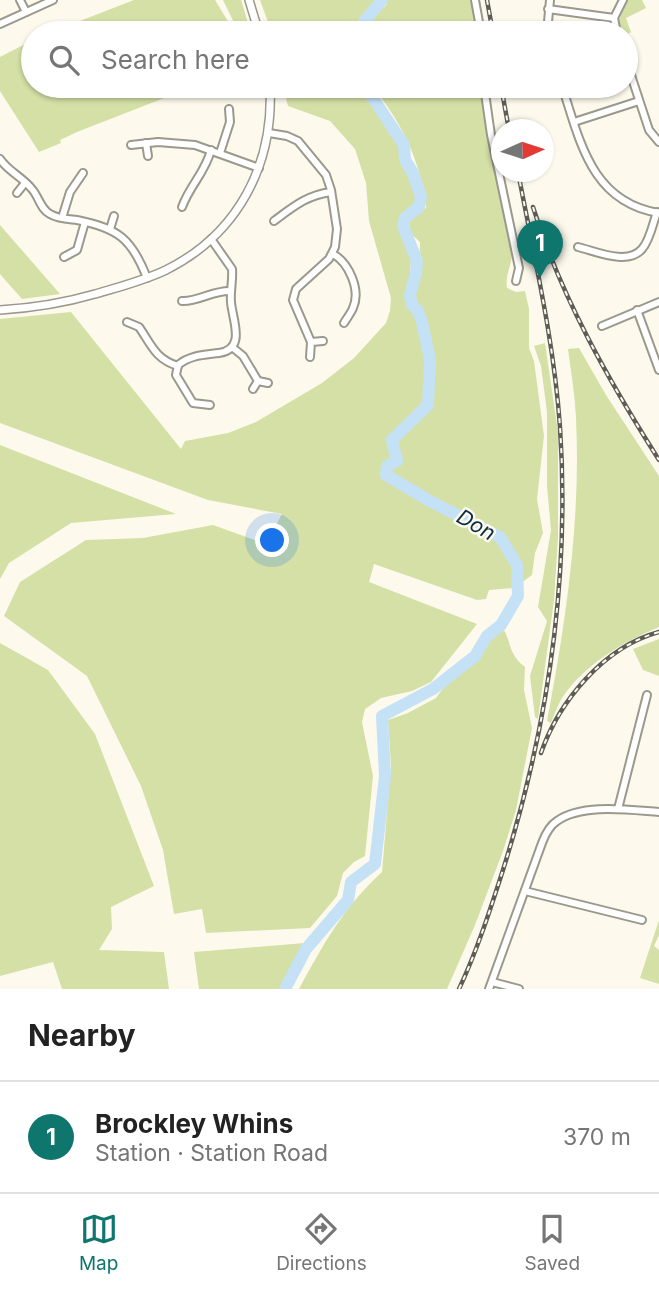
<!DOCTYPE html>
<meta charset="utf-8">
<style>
:root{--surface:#fff;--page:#f2f2f2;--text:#222;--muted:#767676;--line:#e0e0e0;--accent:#0f766e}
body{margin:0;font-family:Inter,sans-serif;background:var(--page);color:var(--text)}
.compass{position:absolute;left:491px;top:119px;width:63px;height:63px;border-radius:50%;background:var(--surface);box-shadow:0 2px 5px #0004;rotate:87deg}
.you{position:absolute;left:273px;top:541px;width:24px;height:24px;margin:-18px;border:5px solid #fff;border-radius:50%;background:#1a73e8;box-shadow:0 0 0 10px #1a73e833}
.badge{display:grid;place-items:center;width:46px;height:46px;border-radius:50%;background:var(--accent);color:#fff;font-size:23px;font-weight:700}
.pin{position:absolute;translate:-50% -58px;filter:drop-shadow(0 2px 4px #0008)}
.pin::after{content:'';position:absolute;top:37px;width:24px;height:21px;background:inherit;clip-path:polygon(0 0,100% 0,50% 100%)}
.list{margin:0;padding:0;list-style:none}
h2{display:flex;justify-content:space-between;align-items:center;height:91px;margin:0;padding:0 28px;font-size:30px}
h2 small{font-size:23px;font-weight:400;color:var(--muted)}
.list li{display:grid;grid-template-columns:46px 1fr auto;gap:21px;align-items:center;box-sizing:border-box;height:112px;padding:0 28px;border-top:2px solid var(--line)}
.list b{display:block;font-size:26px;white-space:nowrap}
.list p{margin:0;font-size:23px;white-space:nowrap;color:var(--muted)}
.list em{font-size:23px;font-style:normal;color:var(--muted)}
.icon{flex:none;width:38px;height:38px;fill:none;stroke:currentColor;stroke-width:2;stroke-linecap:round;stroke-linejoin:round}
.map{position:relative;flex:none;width:659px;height:989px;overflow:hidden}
.search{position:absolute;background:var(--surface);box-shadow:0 2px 5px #0004;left:21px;right:21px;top:21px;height:77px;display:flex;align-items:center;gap:18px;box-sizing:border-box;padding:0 24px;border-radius:38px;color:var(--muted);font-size:26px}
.sheet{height:203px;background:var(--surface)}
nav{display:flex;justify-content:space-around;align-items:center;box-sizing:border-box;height:98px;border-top:2px solid var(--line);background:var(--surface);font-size:19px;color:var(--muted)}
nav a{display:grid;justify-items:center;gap:4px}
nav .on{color:var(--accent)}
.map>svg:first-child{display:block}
</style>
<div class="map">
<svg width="659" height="989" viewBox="0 0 659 989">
<rect width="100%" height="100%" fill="#fdfaed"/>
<g fill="#d4e0a6">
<polygon points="134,0 215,0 235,33 49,33"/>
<polygon points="223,0 241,0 251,33 239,33"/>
<polygon points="260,0 378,0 351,33 272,33"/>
<polygon points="386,0 472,0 476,33 360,33 387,4"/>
<polygon points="628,0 642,0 646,8 626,18 631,32 626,35 621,33 619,20"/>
<polygon points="33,40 33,86 195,86 77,132 60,140 61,143 39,152 0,91 0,57"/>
<path d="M283 86H360L399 146 405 171 410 176 416 189 415 205 401 218V229L411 259 408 304 416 312 430 358V351L421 309 413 296 419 276 420 242 409 232 410 218 426 208C421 161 402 123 372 86H481L489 144 512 255C511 267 505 275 507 288L516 292 525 291 529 309V348L534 361 544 436 537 499 543 533 535 553 532 575 514 588 489 590 486 599 477 600 374 564 369 582 477 624 431 682 412 691 381 698 365 709 362 722 373 776 365 856 354 862 343 873 337 896 310 928 206 933 202 909 174 914 163 850 141 786 87 676 4 616 20 582 86 540 143 538 213 525 266 544 282 514 208 500 0 423V319L71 312 181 449 185 441 228 433 256 422 322 383 354 358 386 323 390 311 391 298 369 221 366 183 355 149 330 121 288 106Z"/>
<polygon points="0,225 60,294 22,299 0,274"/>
<polygon points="545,343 558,432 558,538 554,600 538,719 535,717 530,676 547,621 538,607 551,530 547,486 547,412 541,366 534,346"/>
<path d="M579 348 606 395 659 476V627C623 642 585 664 562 698 558 705 554 715 551 723L547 721C566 621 581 520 576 418 575 395 571 372 568 349Z"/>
<polygon points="0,445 176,514 71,523 9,563 0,579"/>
<path d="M501 625C513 643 507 653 525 667L524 690 532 728 516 810 503 851 475 925 447 989H299C324 943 343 908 382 872L391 765 388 720 408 713 436 698 454 673 475 656 487 636Z"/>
<polygon points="659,639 659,676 643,670 633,649"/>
<polygon points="0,643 48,670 95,734 154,886 111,907 112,929 99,950 164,952 169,989 62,989 53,962 0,976"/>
<polygon points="659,920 659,935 654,946 659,950 659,984 640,978"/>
<polygon points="305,943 279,989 199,989 194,952"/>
</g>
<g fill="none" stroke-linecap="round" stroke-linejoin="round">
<g stroke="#c4e1f6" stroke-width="12">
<polyline points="355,33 382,0"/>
<polyline points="285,989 306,949 348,900 351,882 375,864 385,776 382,716 433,689 475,656 487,636 501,625 518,596 517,565 500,537 428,500 386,475 387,466 397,461 392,440 428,405 430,360 422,322 418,311 412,305 410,295 416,273 417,261 403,226 405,218 419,207 421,197 413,173 405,160 404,145 365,86"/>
</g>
<defs>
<g id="minor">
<polyline points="20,0 26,12"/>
<polyline points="475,0 481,33"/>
<polyline points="548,9 614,18"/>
<polyline points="0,24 53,0"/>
<polyline points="547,33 550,0"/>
<polyline points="617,33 614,18 623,0"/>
<polyline points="626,60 649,130 659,142"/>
<polyline points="484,86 491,135 519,268 516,281"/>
<path d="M562 86C580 141 591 202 659 213"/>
<polyline points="574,122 639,101"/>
<polyline points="269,133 287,136 298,141 326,175 331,190 337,229 335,247 329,259 296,289 293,300 311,342"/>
<polyline points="146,143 148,156"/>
<polyline points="131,145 158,142 195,145 259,168"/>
<polyline points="220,153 230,122 229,109"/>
<path d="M0 159C8 171 22 177 31 188 39 196 40 209 50 214 58 219 68 219 77 220 118 228 132 239 147 278"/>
<polyline points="17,193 25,183"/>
<path d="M182 207C190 185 205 173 211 150"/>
<polyline points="62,218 70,192 83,173"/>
<path d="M274 221C293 207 307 195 331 192"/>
<polyline points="110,229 114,216"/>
<path d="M578 247C595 251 628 266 642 249 650 240 653 223 657 212"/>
<path d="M333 254C349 263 361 290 353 308 351 313 347 318 344 323"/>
<polyline points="64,257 77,250 85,222"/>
<path d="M182 301C198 302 213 290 231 291"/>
<polyline points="637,310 659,370"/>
<path d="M127 322 139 327C151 344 155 359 178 366"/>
<polyline points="602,326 659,302"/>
<polyline points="232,347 243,356 258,381"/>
<polyline points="310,357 311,342 323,341"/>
<polyline points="253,389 258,381 268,383"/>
<path d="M210 405 193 403 176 375 178 365C190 355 204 355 219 353 247 349 232 319 231 302 230 291 233 280 232 269L211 239"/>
<polyline points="618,809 647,695"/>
<polyline points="525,891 642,920"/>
<polyline points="492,982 519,989"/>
<path d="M489 989 542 843C545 835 549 826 557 821 582 803 630 810 659 812"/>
</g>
<g id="tertiary">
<polyline points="249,0 259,33"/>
<path d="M0 310C32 308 64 303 95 294 119 287 143 281 166 270 238 234 274 165 270 86"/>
</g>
</defs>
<use href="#minor" stroke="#9b988c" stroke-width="10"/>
<use href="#tertiary" stroke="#9b988c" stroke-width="10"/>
<use href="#minor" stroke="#fff" stroke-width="6"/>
<use href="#tertiary" stroke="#fff" stroke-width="7"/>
<defs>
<g id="rail">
<polyline points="487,0 493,33"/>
<polyline points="501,86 509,130"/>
<path d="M533 207C561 297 609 381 659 460"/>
<path d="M541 753C559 701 604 647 659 632"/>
<path d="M459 989C477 951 490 910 503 870 548 727 570 577 560 427 554 341 534 256 518 172"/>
</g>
</defs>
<use href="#rail" stroke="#5e5c56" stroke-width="4.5"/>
<use href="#rail" stroke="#fdfaed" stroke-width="2" stroke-dasharray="5" stroke-linecap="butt"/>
</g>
<g text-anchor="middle" stroke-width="5" stroke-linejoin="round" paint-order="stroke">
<g font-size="21" font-style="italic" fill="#092c41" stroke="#fdfaed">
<text transform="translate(476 525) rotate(30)" y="7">Don</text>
</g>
</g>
</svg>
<svg class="compass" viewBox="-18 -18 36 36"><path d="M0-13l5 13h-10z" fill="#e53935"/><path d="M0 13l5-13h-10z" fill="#767676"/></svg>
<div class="you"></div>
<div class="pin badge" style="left:540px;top:278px">1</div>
<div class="search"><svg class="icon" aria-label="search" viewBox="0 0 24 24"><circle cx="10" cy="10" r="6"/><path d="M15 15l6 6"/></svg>Search here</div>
</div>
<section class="sheet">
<h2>Nearby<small></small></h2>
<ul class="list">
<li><span class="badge">1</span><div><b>Brockley Whins</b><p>Station · Station Road</p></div><em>370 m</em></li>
</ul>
</section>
<nav>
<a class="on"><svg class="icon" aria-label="map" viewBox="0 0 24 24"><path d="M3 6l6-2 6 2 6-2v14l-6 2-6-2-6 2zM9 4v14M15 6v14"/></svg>Map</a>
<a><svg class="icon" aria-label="directions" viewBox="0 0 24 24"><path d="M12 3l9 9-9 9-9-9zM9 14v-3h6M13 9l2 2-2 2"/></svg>Directions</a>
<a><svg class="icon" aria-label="saved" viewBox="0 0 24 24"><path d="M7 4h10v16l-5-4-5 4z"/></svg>Saved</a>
</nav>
